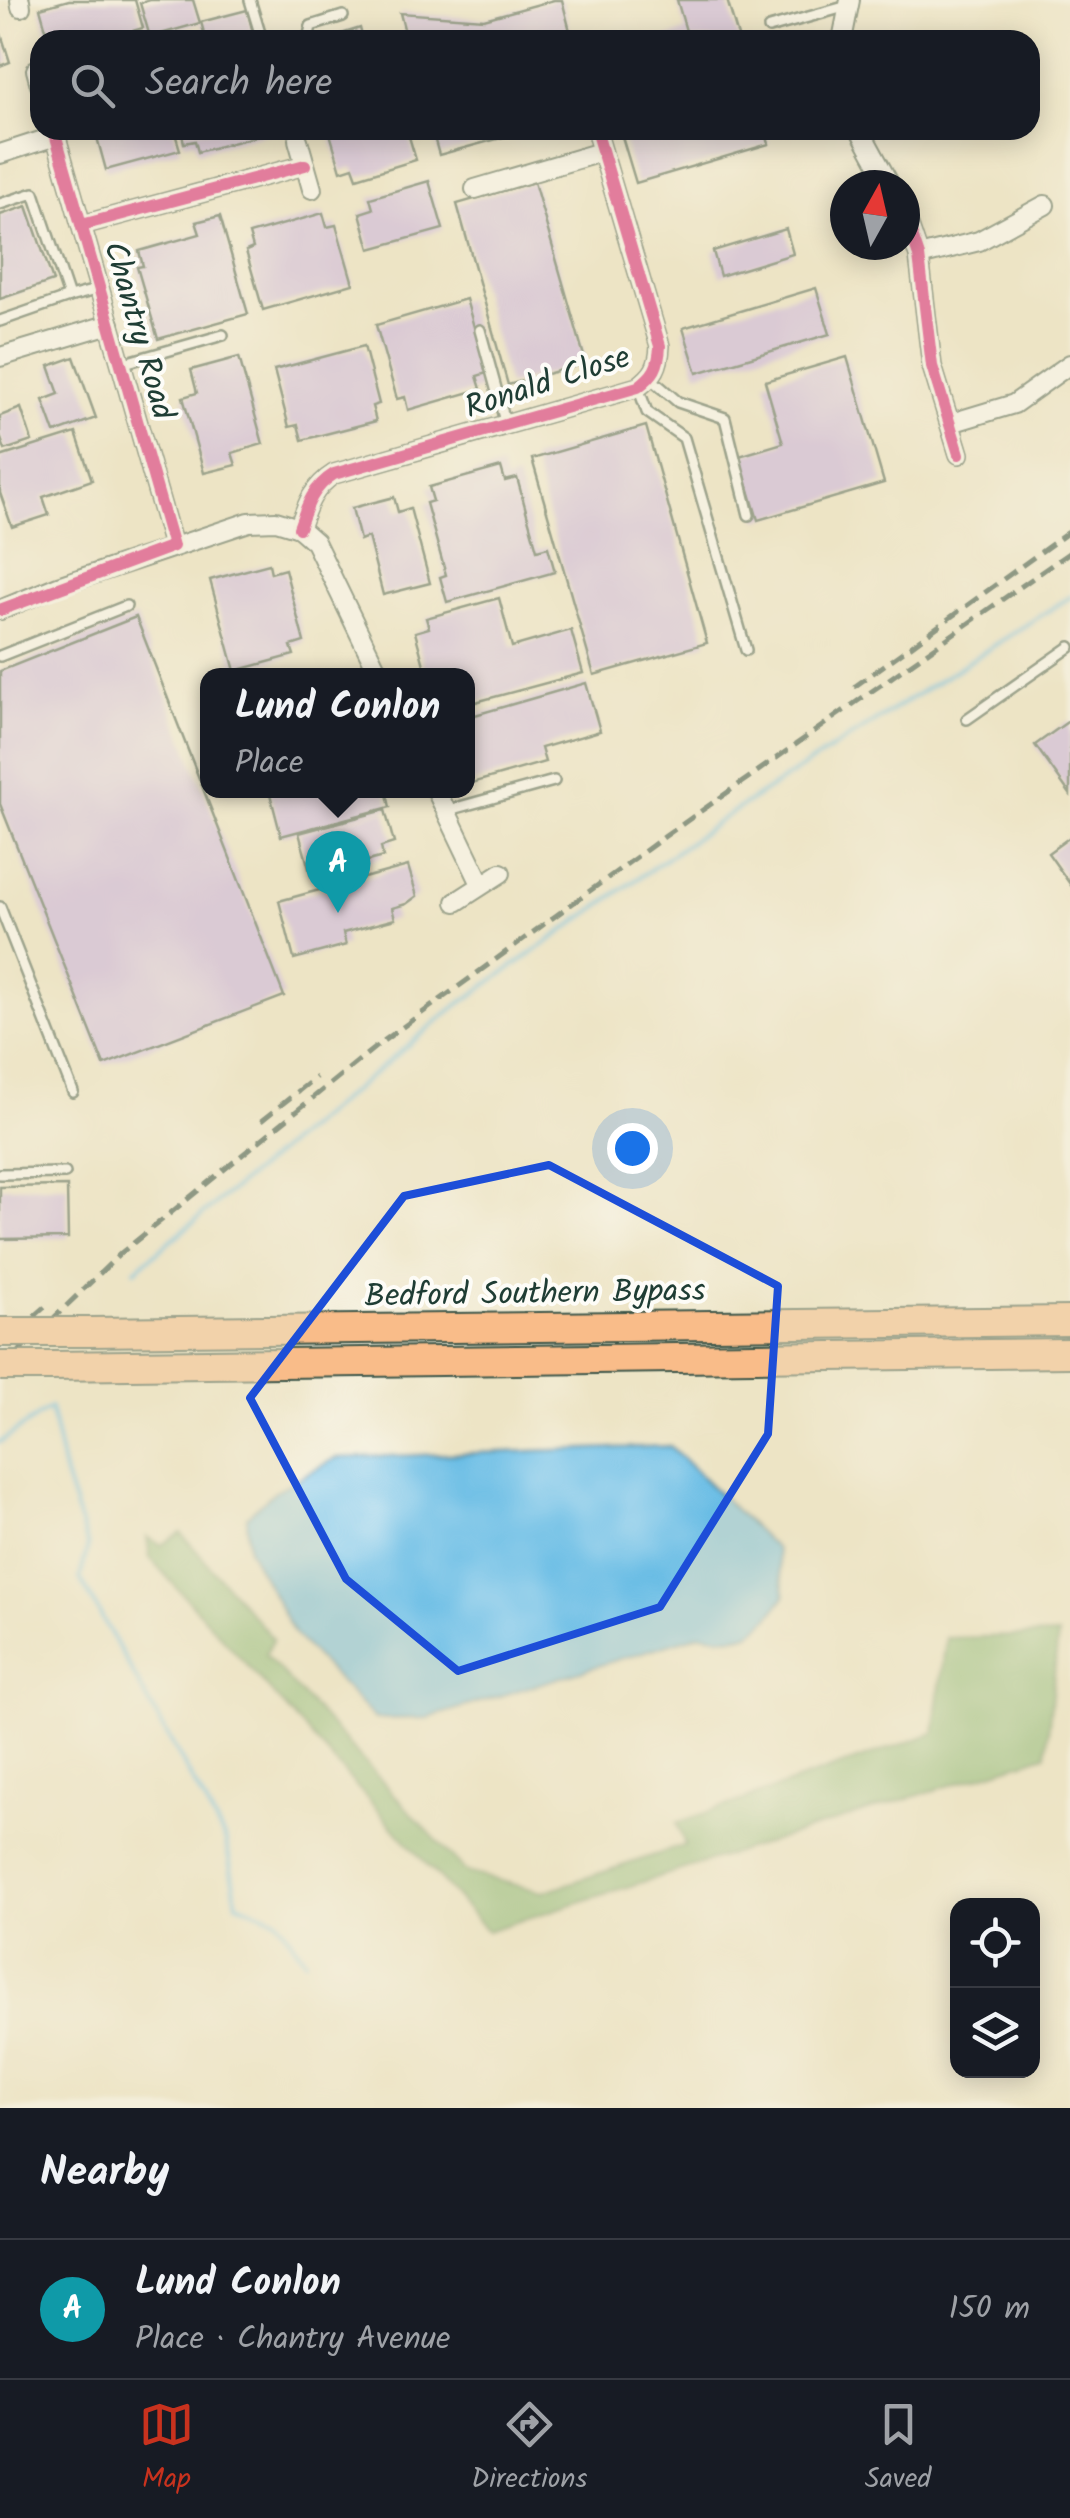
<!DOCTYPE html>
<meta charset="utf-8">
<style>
:root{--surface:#171b24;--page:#242831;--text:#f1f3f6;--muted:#9ea1a6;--line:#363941;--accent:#c8321e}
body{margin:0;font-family:Kalam,sans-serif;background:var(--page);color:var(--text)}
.controls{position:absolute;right:30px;bottom:30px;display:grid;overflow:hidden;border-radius:20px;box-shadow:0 5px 25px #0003}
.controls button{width:90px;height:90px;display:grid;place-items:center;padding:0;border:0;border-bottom:2px solid var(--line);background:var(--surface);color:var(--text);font:50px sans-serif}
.compass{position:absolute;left:830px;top:170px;width:90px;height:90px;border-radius:50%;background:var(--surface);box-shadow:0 5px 25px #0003;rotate:8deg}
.you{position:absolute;left:632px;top:1148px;width:35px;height:35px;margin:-25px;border:8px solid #fff;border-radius:50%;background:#1a73e8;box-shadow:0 0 0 15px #1a73e833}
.badge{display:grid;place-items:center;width:65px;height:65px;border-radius:50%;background:var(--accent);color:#fff;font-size:32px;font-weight:700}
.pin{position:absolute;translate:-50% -82px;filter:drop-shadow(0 2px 5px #0008)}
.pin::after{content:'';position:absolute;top:52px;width:35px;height:30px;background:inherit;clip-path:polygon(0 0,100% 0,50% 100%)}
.popup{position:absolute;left:200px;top:668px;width:275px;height:130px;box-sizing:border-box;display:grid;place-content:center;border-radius:20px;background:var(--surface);filter:drop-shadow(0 2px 8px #0005);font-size:32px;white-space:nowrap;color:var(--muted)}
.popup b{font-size:38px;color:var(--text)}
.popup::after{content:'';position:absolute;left:50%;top:100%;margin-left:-20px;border:20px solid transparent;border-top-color:var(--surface)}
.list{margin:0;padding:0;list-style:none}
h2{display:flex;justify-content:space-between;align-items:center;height:130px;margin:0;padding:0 40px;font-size:42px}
h2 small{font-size:32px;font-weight:400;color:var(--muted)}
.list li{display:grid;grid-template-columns:65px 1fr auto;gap:30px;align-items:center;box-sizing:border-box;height:140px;padding:0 40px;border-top:2px solid var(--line)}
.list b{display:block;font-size:38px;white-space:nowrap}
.list p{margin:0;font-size:32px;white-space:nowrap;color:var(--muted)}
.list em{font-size:32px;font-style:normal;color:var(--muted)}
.icon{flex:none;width:55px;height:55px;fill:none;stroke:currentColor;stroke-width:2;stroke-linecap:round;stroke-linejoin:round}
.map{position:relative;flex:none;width:1070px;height:2108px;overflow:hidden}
.search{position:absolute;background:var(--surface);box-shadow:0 5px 25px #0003;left:30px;right:30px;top:30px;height:110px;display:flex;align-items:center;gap:25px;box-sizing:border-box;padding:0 35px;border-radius:30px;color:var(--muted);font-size:38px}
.sheet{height:270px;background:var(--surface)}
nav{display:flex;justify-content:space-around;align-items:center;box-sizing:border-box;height:140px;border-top:2px solid var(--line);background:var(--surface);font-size:28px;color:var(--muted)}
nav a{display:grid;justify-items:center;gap:5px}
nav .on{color:var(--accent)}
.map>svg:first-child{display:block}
</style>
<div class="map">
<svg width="1070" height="2108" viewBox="0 0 1070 2108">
<rect width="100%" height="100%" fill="#fdfcf7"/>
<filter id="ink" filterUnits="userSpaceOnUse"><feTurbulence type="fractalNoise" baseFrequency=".01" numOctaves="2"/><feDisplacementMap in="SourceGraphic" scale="20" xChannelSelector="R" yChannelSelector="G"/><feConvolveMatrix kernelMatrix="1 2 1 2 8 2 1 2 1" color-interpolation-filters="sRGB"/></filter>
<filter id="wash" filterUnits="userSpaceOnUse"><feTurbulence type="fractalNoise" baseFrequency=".0048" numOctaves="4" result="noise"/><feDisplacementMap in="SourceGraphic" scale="40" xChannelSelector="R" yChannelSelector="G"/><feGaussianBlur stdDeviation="2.25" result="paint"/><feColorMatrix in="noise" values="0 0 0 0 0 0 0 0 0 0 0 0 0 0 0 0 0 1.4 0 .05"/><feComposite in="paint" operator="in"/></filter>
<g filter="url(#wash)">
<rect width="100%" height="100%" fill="#ede4c5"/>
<polygon fill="#83b671" stroke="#517a52" stroke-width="2.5" points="181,1533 273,1639 265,1655 466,1872 543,1892 685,1845 677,1823 934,1733 946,1638 1058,1635 1046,1755 487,1931 150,1558 147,1537 161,1545"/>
<path fill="#6abde5" stroke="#447d8c" stroke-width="2.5" d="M670 1446 776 1549 785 1596C757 1635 749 1641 701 1634L428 1718 375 1719 295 1635 248 1549 247 1516 274 1492 336 1458Z"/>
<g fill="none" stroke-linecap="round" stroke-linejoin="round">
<g stroke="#6abde5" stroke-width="5">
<polyline points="135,1270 451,1010 725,817 1070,597"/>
<polyline points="0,1442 50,1408 65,1476 88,1546 80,1578 226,1841 237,1903 277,1919 305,1960"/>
</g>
</g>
<g id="blocks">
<g fill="#c4aae6">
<polygon points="69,0 135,0 143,28 102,40 49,40 40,8"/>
<polygon points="150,0 193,0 200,23 150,37 140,3"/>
<polygon points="554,0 562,0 571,35 553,40 407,40 400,13 484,19"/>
<polygon points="677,0 727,0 739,40 661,40 686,31"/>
<polygon points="247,10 255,40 206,40 201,22"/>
<polygon points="360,28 363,40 325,40 325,39"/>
<polygon points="1,34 10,62 0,66 0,35"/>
<polygon points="95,130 174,130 180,150 106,170"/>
<polygon points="181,130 276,130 276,131 198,152 195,141 184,143"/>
<polygon points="329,130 407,130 416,160 357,178 353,167 341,171"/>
<polygon points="432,130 514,130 515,134 439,155"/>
<polygon points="620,130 765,130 769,144 636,183"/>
<polygon points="429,181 443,229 370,249 360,213 373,209 370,198"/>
<polygon points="534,182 586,363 508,385 457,204"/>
<polygon points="27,206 53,281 0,299 0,215"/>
<polygon points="323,213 327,227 336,225 353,284 263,310 246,251 253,248 249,234"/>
<polygon points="220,216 248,314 158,339 137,267 143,266 139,251 200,234 196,222"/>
<polygon points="786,229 793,254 720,276 713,251"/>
<polygon points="816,288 830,334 697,373 683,328"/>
<polygon points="466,299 487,373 477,376 481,389 408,410 405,397 397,399 376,325"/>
<polygon points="364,346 379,404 372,406 376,421 302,440 298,425 289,427 274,370"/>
<polygon points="74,357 96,418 55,433 43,400 59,394 49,366"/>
<polygon points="239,357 263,444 232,453 236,465 204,473 183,397 197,393 191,370"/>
<polygon points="847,357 884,483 758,520 739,456 783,443 765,381"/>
<polygon points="21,408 32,441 5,450 0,436 0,416"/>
<polygon points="646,426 707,643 594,675 532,459"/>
<polygon points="76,433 92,480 43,497 49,515 12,527 0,493 0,457"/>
<polygon points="501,467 505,481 517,478 537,550 548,547 555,572 447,602 440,577 446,575 426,503 433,501 429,487"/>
<polygon points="394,497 398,512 410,508 430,583 383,595 368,537 360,540 352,508"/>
<polygon points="269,564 271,573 285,569 304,642 291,646 294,655 235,671 210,580"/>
<polygon points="499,598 512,647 571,630 583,673 468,704 468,676 427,676 415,632 429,628 426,618"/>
<polygon points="136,617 284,996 104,1065 0,804 0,671"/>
<polygon points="586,683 600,731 541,748 545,762 472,783 468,771 468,717"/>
<polygon points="1070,720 1070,794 1035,745"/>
<polygon points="269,790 386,790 390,807 281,836"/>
<polygon points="385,810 394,843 381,847 383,857 311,876 299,833"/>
<polygon points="1070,837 1070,884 1048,853"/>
<polygon points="408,866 417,896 406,904 392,908 395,919 343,933 346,945 294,959 279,901"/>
<polygon points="67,1186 68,1238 0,1239 0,1187"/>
</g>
</g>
</g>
<g filter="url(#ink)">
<use href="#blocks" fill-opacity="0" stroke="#3e564a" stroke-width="2.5"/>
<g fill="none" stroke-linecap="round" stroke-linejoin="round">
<defs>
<g id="service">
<polyline points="250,0 262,40"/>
<polyline points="769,28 848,6"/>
<polyline points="308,40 311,26 343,16"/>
<polyline points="0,204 34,193 69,297 0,321"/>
<polyline points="69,297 100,289"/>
<polyline points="480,330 506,425"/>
<polyline points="121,364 223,335"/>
<polyline points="650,378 678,402 725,418 749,515"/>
<polyline points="638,387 647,412 684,438 746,650"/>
<polyline points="0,656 126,606"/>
<polyline points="967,719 1070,647"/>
<polyline points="445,811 554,781"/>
<polyline points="0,907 73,1092"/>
<polyline points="0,1174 65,1173"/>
</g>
<g id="minor">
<polyline points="20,0 21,7"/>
<polyline points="842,40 850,0"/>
<polyline points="36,70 40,85"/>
<polyline points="54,130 173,546"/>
<polyline points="860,130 890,185"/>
<polyline points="298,140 312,189"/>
<polyline points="0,154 56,136"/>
<polyline points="475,189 601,152"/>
<polyline points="905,215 919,256 932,366 959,454"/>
<polyline points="82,225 305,165"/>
<polyline points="919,256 979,241 1045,205"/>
<polyline points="0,357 110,324"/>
<polyline points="951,423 1014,404 1070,364"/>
<path d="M299 528C307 505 313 487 334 474L638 387C654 375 659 367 660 346L596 130"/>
<polyline points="0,610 58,586 249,522 276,521 299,528 315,542 380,676"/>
<polyline points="436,790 481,884"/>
<polyline points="456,902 501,873"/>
</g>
<g id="trunk">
<polyline points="89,1332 1070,1321"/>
<polyline points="50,1366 1070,1353"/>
</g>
</defs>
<use href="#service" stroke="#3e564a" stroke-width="14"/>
<use href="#minor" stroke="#3e564a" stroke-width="22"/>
<use href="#trunk" stroke="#3e564a" stroke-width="32"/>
<use href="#service" stroke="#fff" stroke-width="9"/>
<use href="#minor" stroke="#fff" stroke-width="18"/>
<use href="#trunk" stroke="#f9bc89" stroke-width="28"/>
<g stroke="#1f3d34" stroke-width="5" stroke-dasharray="15 8" stroke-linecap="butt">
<polyline points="854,687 1070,531"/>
<polyline points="261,1121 316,1077"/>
<polyline points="0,1347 45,1307"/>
<polyline points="0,1370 121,1253 378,1045 664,837 1070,552"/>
</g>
<defs>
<g id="trunk-bridge">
<polyline points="0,1332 89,1332"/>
<polyline points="0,1366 50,1366"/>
</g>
</defs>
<use href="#trunk-bridge" stroke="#3e564a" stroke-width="32" stroke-linecap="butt"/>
<use href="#trunk-bridge" stroke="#f9bc89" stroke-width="28"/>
<defs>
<g id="cycleway">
<polyline points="905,215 919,256 932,366 959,454"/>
<polyline points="82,225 305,165"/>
<path d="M299 528C307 505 313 487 334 474L638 387C654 375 659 367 660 346L596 130"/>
<polyline points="0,610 173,546 54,130"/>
</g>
</defs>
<use href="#cycleway" stroke="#fdfcf7" stroke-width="19"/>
<use href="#cycleway" stroke="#d6006c" stroke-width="12"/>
</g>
</g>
<path d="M0 0H1070V2108H0ZM549 1165 778 1286 768 1434 660 1607 458 1671 346 1579 250 1398 404 1196Z" fill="#ede4c5" fill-opacity=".55" fill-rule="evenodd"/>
<path fill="none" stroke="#1d4ed8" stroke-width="8" stroke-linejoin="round" d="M549 1165 778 1286 768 1434 660 1607 458 1671 346 1579 250 1398 404 1196Z"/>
<g text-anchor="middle" stroke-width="8" stroke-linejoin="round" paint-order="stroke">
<g font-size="32" fill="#1f3d34" stroke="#fdfcf7">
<text transform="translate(140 330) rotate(74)" y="11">Chantry Road</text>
<text transform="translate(547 381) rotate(-18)" y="11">Ronald Close</text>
<text transform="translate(535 1292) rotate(-1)" y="11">Bedford Southern Bypass</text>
</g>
</g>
</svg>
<div class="controls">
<button><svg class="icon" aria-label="locate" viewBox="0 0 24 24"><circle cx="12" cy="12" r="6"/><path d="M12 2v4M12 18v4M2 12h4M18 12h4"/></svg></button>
<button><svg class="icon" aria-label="layers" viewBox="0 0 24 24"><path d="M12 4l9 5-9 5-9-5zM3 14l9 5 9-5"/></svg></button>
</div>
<svg class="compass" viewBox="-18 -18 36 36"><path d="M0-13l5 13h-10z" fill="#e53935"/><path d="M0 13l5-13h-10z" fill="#9ea1a6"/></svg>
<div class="you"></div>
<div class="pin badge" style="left:338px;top:913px;background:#0f9aa8">A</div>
<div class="popup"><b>Lund Conlon</b>Place</div>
<div class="search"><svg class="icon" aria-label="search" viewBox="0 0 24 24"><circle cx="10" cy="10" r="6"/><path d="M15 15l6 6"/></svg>Search here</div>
</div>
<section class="sheet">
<h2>Nearby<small></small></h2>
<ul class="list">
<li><span class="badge" style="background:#0f9aa8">A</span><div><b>Lund Conlon</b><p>Place · Chantry Avenue</p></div><em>150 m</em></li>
</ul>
</section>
<nav>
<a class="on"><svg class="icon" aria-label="map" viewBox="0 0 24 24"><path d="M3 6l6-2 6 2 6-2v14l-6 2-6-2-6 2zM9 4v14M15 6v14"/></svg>Map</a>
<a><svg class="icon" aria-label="directions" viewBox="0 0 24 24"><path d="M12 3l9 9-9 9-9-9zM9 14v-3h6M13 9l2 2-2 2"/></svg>Directions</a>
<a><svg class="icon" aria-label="saved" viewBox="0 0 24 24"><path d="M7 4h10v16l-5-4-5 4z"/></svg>Saved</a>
</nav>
